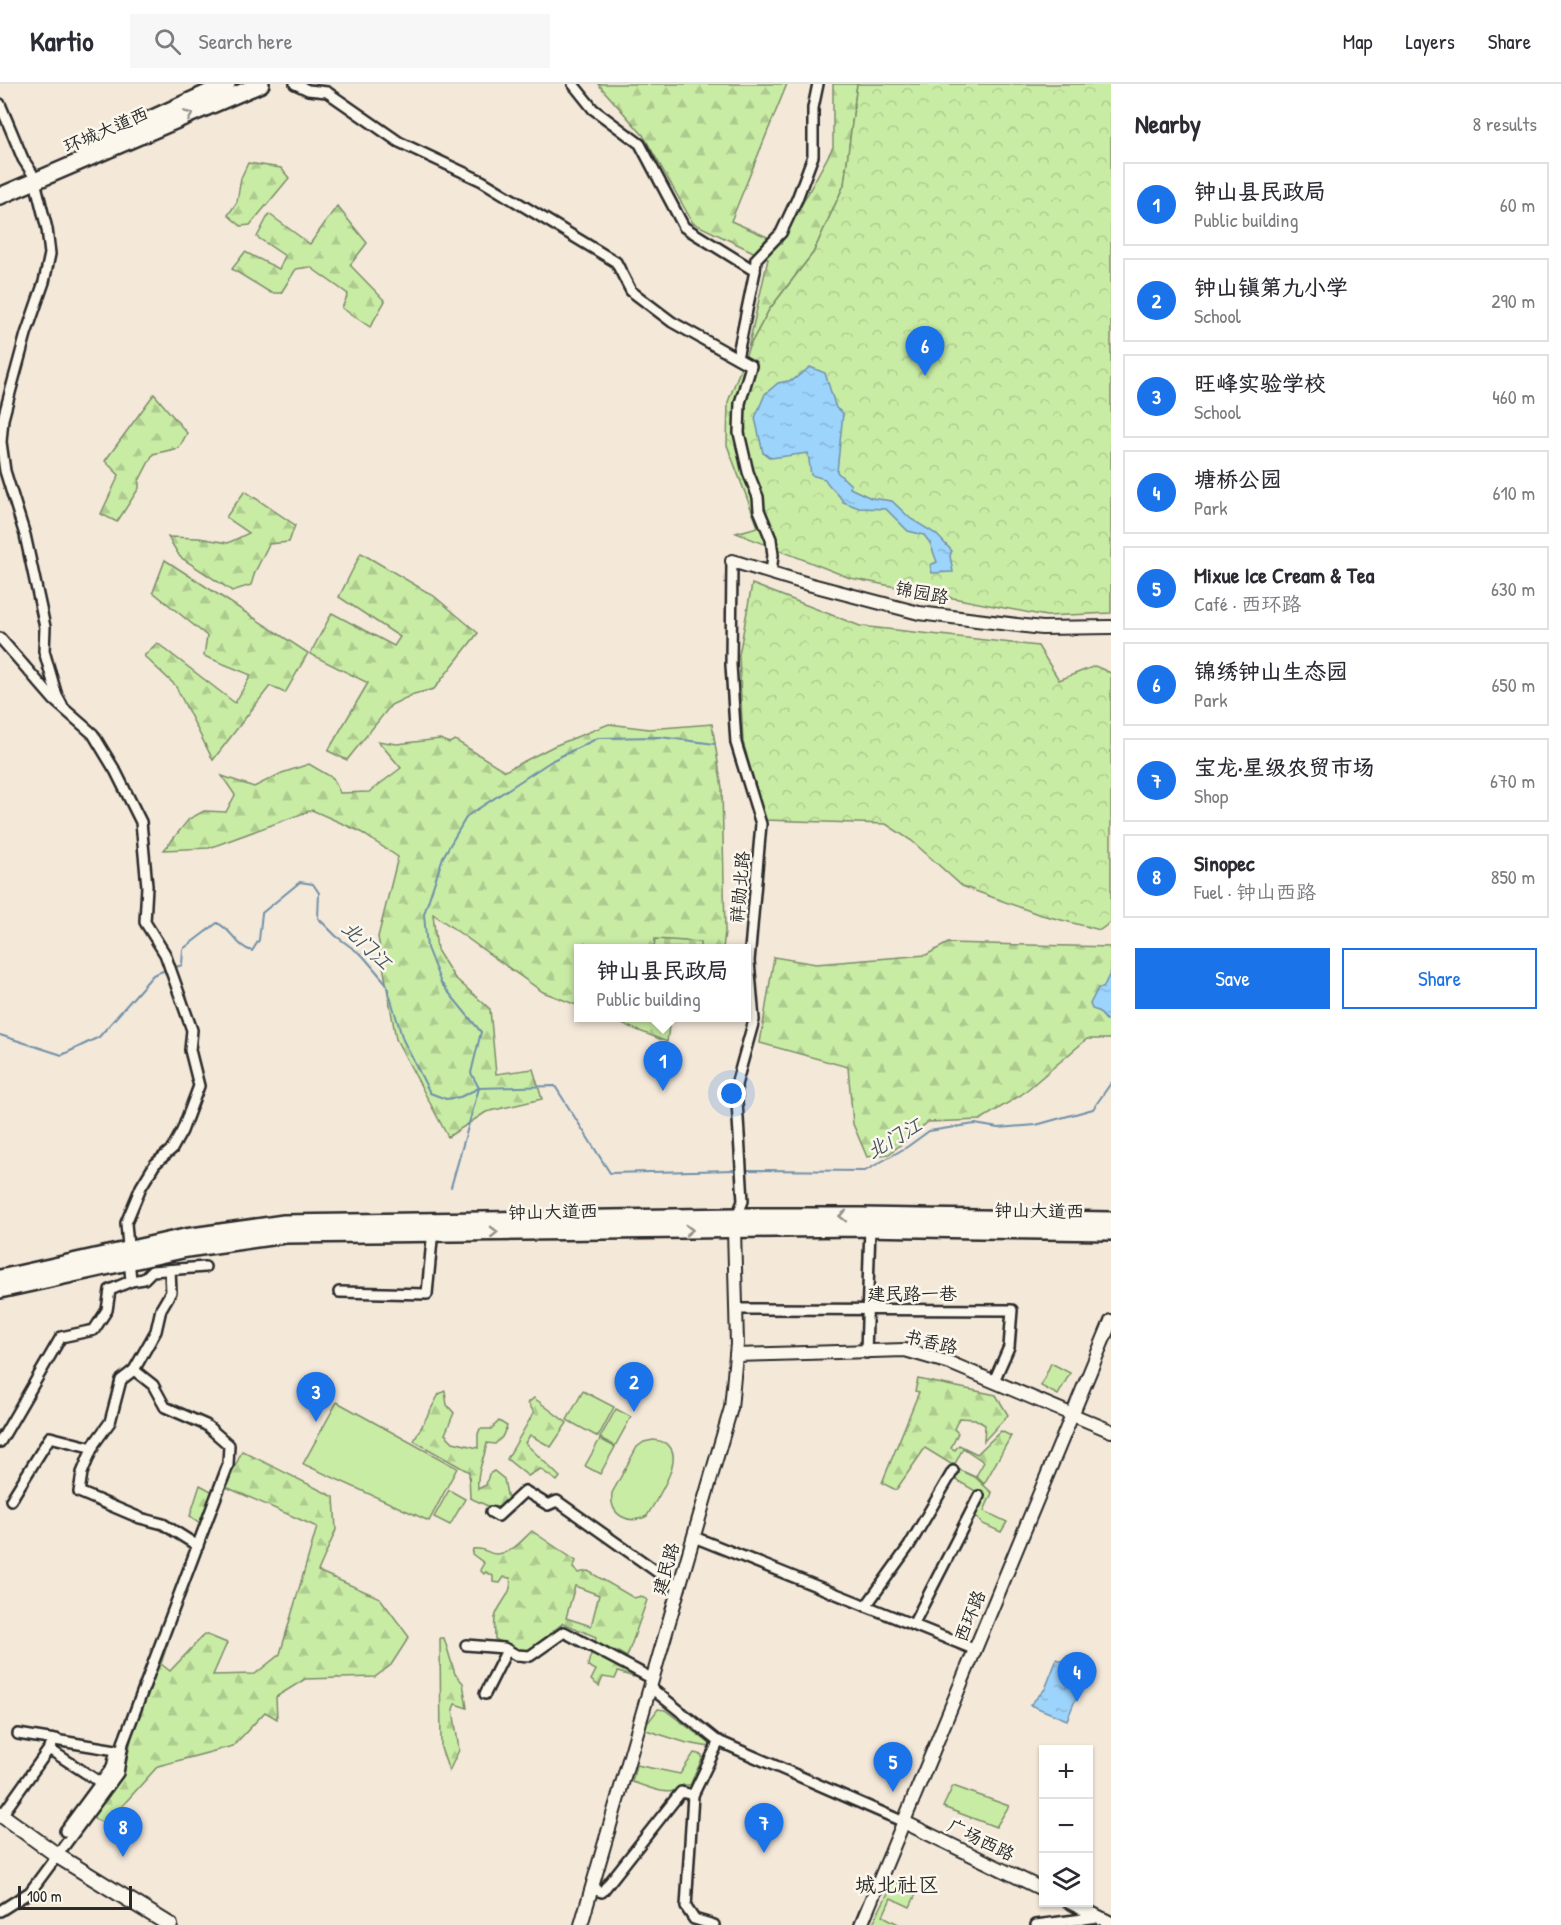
<!DOCTYPE html>
<meta charset="utf-8">
<style>
:root{--surface:#fff;--page:#f7f7f7;--text:#2b2b33;--muted:#7c7c81;--line:#e1e1e2;--accent:#1a73e8}
body{margin:0;font-family:"Patrick Hand","LXGW WenKai TC",sans-serif;background:var(--page);color:var(--text)}
.controls{position:absolute;right:18px;bottom:18px;display:grid;overflow:hidden;border-radius:0px;box-shadow:0 2px 4px #0004}
.controls button{width:54px;height:54px;display:grid;place-items:center;padding:0;border:0;border-bottom:2px solid var(--line);background:var(--surface);color:var(--text);font:30px sans-serif}
.scale{position:absolute;left:18px;bottom:15px;width:114px;box-sizing:border-box;padding-left:6px;border:3px solid #2b2b2b;border-top:0;font-size:16px;line-height:21px;white-space:nowrap;color:#2b2b2b;-webkit-text-stroke:4px #fbf7ec;paint-order:stroke}
.you{position:absolute;left:732px;top:1010px;width:21px;height:21px;margin:-15px;border:4px solid #fff;border-radius:50%;background:#1a73e8;box-shadow:0 0 0 9px #1a73e833}
.badge{display:grid;place-items:center;width:39px;height:39px;border-radius:50%;background:var(--accent);color:#fff;font-size:20px;font-weight:700}
.pin{position:absolute;translate:-50% -50px;filter:drop-shadow(0 2px 3px #0008)}
.pin::after{content:'';position:absolute;top:32px;width:21px;height:18px;background:inherit;clip-path:polygon(0 0,100% 0,50% 100%)}
.popup{position:absolute;left:574px;top:860px;width:177px;height:78px;box-sizing:border-box;display:grid;place-content:center;border-radius:0px;background:var(--surface);filter:drop-shadow(0 2px 4px #0005);font-size:20px;white-space:nowrap;color:var(--muted)}
.popup b{font-size:22px;color:var(--text)}
.popup::after{content:'';position:absolute;left:50%;top:100%;margin-left:-12px;border:12px solid transparent;border-top-color:var(--surface)}
.list{margin:0;padding:0;list-style:none}
h2{display:flex;justify-content:space-between;align-items:center;height:78px;margin:0;padding:0 24px;font-size:26px}
h2 small{font-size:20px;font-weight:400;color:var(--muted)}
.list li{display:grid;grid-template-columns:39px 1fr auto;gap:18px;align-items:center;box-sizing:border-box;height:84px;margin:0 12px 12px;padding:0 12px;border:2px solid var(--line);border-radius:0px}
.list b{display:block;font-size:22px;white-space:nowrap}
.list p{margin:0;font-size:20px;white-space:nowrap;color:var(--muted)}
.list em{font-size:20px;font-style:normal;color:var(--muted)}
.actions{display:flex;gap:12px;padding:18px 24px}
.actions a{flex:1;padding:14px 0;border:2px solid var(--accent);border-radius:0px;text-align:center;font-size:21px;color:var(--accent)}
.actions .main{background:var(--accent);color:#fff}
.icon{flex:none;width:33px;height:33px;fill:none;stroke:currentColor;stroke-width:2;stroke-linecap:round;stroke-linejoin:round}
.map{position:relative;flex:none;width:1111px;height:1841px;overflow:hidden}
header{display:flex;align-items:center;gap:36px;box-sizing:border-box;height:84px;padding:0 30px;background:var(--surface);border-bottom:2px solid var(--line)}
header strong{font-size:28px}
nav{display:flex;gap:33px;margin-inline-start:auto;font-size:21px}
.search{width:420px;height:54px;background:var(--page);display:flex;align-items:center;gap:15px;box-sizing:border-box;padding:0 21px;border-radius:0px;color:var(--muted);font-size:22px}
main{display:flex}
aside{flex:1;background:var(--surface)}
.map>svg:first-child{display:block}
</style>
<header>
<strong>Kartio</strong>
<div class="search"><svg class="icon" aria-label="search" viewBox="0 0 24 24"><circle cx="10" cy="10" r="6"/><path d="M15 15l6 6"/></svg>Search here</div>
<nav><a>Map</a><a>Layers</a><a>Share</a></nav>
</header>
<main>
<div class="map">
<svg width="1111" height="1841" viewBox="0 0 1111 1841">
<defs>
<pattern id="forest-firs" width="22" height="20" patternUnits="userSpaceOnUse" patternTransform="scale(1.5)"><rect width="22" height="20" fill="#c9eca5"/><path d="M5 1l3.5 6h-7zM16 11l3.5 6h-7z" fill="#adcb8e"/></pattern>
<pattern id="cemetery-stones" width="16" height="16" patternUnits="userSpaceOnUse" patternTransform="scale(1.5)"><rect width="16" height="16" fill="#c9eca5"/><path d="M2 7V4a2 2 0 0 1 4 0v3zM10 15v-3a2 2 0 0 1 4 0v3z" fill="#adcb8e"/></pattern>
<pattern id="park-crowns" width="20" height="18" patternUnits="userSpaceOnUse" patternTransform="scale(1.5)"><rect width="20" height="18" fill="#c9eca5"/><path d="M2 6a3 3 0 1 1 6 0M12 15a3 3 0 1 1 6 0" fill="none" stroke="#adcb8e"/></pattern>
<pattern id="water-ripples" width="26" height="14" patternUnits="userSpaceOnUse" patternTransform="scale(1.5)"><rect width="26" height="14" fill="#9dd4fc"/><path d="M2 4q2-2 4 0t4 0M15 11q2-2 4 0t4 0" fill="none" stroke="#87b6d8"/></pattern>
</defs>
<rect width="100%" height="100%" fill="#f4e8d9"/>
<filter id="ink" filterUnits="userSpaceOnUse"><feTurbulence type="fractalNoise" baseFrequency=".0167" numOctaves="2"/><feDisplacementMap in="SourceGraphic" scale="12" xChannelSelector="R" yChannelSelector="G"/><feConvolveMatrix kernelMatrix="1 2 1 2 8 2 1 2 1" color-interpolation-filters="sRGB"/></filter>
<g filter="url(#ink)">
<g fill="#c9eca5" stroke="#7a8c68" stroke-width="1.5">
<polygon points="1051,1279 1070,1289 1058,1311 1041,1302"/>
<polygon points="583,1307 614,1323 598,1353 567,1336"/>
<polygon points="337,1318 457,1384 429,1437 303,1380"/>
<polygon points="616,1325 631,1333 615,1362 600,1354"/>
<polygon points="600,1355 615,1363 600,1390 585,1382"/>
<path d="M653 1356C697 1359 657 1414 647 1432 629 1441 609 1432 612 1409L637 1363 644 1358Z"/>
<polygon points="958,1385 975,1393 992,1409 984,1427 1007,1438 1001,1448 983,1440 975,1431 984,1412 953,1394"/>
<polygon points="449,1406 465,1415 450,1441 434,1433"/>
<polygon points="658,1625 665,1626 709,1659 710,1663 687,1659 643,1645"/>
<path d="M694 1669 702 1671V1675L690 1701H683C672 1716 647 1702 632 1698L636 1681 680 1690Z"/>
<polygon points="953,1702 1009,1722 996,1743 943,1723"/>
<polygon points="894,1797 917,1808 910,1823 891,1814 883,1832 900,1841 878,1841 873,1839"/>
</g>
<g fill="url(#forest-firs)" stroke="#7a8c68" stroke-width="1.5" fill-rule="evenodd">
<polygon points="598,0 787,0 731,137 781,159 833,63 833,0 857,0 844,101 813,169 769,226 748,265 768,175 693,139 643,51"/>
<polygon points="248,79 281,84 289,94 250,141 241,142 228,131 237,118 241,94"/>
<polygon points="337,122 367,159 350,181 385,217 370,243 342,224 348,210 310,183 296,185 281,209 271,209 232,185 245,168 279,185 285,172 257,153 269,130 310,160"/>
<polygon points="154,310 187,349 179,364 153,370 139,397 139,404 117,438 101,430 119,391 105,377"/>
<polygon points="245,407 295,441 289,458 269,460 255,488 251,501 232,507 180,473 168,453 199,454 228,459 249,449 226,433"/>
<polygon points="361,469 434,512 478,549 434,605 414,610 391,621 347,676 328,667 368,599 310,570 332,529 394,562 400,553 339,513"/>
<polygon points="165,476 308,569 285,609 270,602 213,676 175,601 144,572 157,559 235,619 251,591 204,572 207,552 153,508"/>
<polygon points="609,640 649,645 712,640 722,704 725,848 723,864 579,864 579,922 543,908 433,830 437,866 454,893 490,925 496,990 533,985 542,1015 486,1028 448,1053 396,955 378,853 398,773 359,747 312,726 209,764 164,766 189,735 204,727 226,728 235,711 222,692 254,703 282,689 309,680 333,694 340,709 369,708 401,684 378,657 397,660 440,655 449,659 455,656 505,687 554,662"/>
<polygon points="948,859 1111,863 1111,955 1087,955 1021,1011 980,1036 928,1038 889,1070 867,1073 853,1040 848,983 760,959 774,873 816,880 926,871"/>
<polygon points="607,934 670,934 667,958"/>
<polygon points="918,1295 996,1311 1008,1331 984,1357 985,1341 975,1335 959,1334 954,1345 958,1349 951,1364 955,1366 959,1361 977,1370 1001,1347 1011,1352 984,1400 976,1392 984,1378 963,1364 955,1380 951,1380 925,1364 896,1406 882,1399 919,1308 915,1307"/>
<path d="M445 1307 447 1321 454 1329 445 1350 453 1358 478 1364V1350L480 1345H491L499 1337 507 1342 502 1353 495 1360 487 1359C484 1376 476 1389 478 1405L486 1401 489 1390 494 1387 504 1395 508 1416 500 1423 488 1422 470 1414 469 1388 414 1357 439 1310Z"/>
<polygon points="534,1314 567,1339 551,1363 530,1351 525,1359 560,1393 557,1397 540,1385 528,1392 507,1375 534,1328 528,1319"/>
<polygon points="242,1367 334,1413 336,1446 318,1487 380,1514 409,1553 391,1581 375,1593 305,1595 276,1613 277,1635 265,1628 233,1662 158,1682 106,1740 92,1734 124,1690 133,1646 165,1555 169,1556 161,1580 170,1587 205,1550 227,1559 213,1591 255,1590 280,1570 317,1443 226,1403"/>
<polygon points="200,1401 215,1409 204,1436 200,1439 190,1432"/>
<path d="M532 1447 576 1477 573 1484 578 1489 588 1487 634 1514 641 1512 647 1516 627 1573 618 1568 616 1579 635 1589 634 1593 618 1588 615 1595 603 1593 599 1602 591 1596 596 1586 588 1582C589 1571 595 1565 596 1553L563 1539 525 1570 495 1555C495 1548 494 1541 495 1534 498 1519 514 1510 510 1494L504 1493 500 1499 493 1498V1492L486 1488 484 1490 480 1486 484 1479 472 1470 473 1465C485 1463 487 1470 496 1470 512 1470 522 1456 532 1447ZM575 1502 599 1511 591 1542 566 1534Z"/>
<polygon points="440,1554 444,1554 455,1590 463,1599 467,1624 455,1620 453,1625 459,1666 449,1687 441,1664"/>
</g>
<polygon fill="url(#cemetery-stones)" stroke="#7a8c68" stroke-width="1.5" points="655,855 700,858 700,864 654,864"/>
<g fill="url(#park-crowns)" stroke="#7a8c68" stroke-width="1.5">
<polygon points="857,0 1111,0 1111,529 1046,532 850,494 736,449 758,443 727,361 728,318 748,265 769,226 813,169 844,101"/>
<polygon points="752,500 860,542 1038,562 1059,596 1095,582 1111,589 1111,838 1100,846 1038,830 962,802 912,757 886,740 765,736 743,658 739,571"/>
</g>
<g fill="url(#water-ripples)" stroke="#6f90a8" stroke-width="1.5">
<path d="M810 283 825 289 836 324 843 329 837 388 851 401 850 404 871 414 892 417 911 435 936 450 952 467 950 472 953 488 932 489 930 481 937 478 930 459 924 451 908 447 886 425 859 424 843 418C839 409 829 404 825 395L811 391 808 369 771 374 763 369 755 334 765 310 778 299 793 296Z"/>
<polygon points="1111,887 1111,936 1106,936 1098,927 1092,925 1090,920 1098,904 1103,904"/>
<polygon points="1057,1575 1087,1587 1067,1636 1030,1621 1045,1605"/>
</g>
<g fill="none" stroke-linecap="round" stroke-linejoin="round">
<g stroke="#6f90a8" stroke-width="2">
<path d="M173 884 182 881 183 865 217 839C232 845 236 863 252 867L259 856 262 829 300 798 313 800 319 809 318 834 336 852 363 872 386 899 403 956 430 1009 446 1015 460 1013 479 1004 555 1002 610 1089 735 1086"/>
<polyline points="0,951 62,971 99,953 153,891 168,885"/>
<polyline points="747,1086 865,1087 907,1063 929,1047 975,1040 998,1044 1036,1041 1093,1025 1111,999"/>
<polyline points="451,1103 479,1004 471,989 481,948 441,899 427,864 424,830 443,773 467,732 553,676 598,654 660,653 715,660"/>
</g>
<defs>
<g id="minor">
<polyline points="295,0 308,6 327,8 399,58 482,97 616,178 631,207 672,238 751,282 740,319 739,349 748,388 758,413 759,426 771,455 773,471 771,489"/>
<polyline points="573,0 593,25 640,60 684,143 755,187 737,274"/>
<polyline points="0,20 23,75 32,89"/>
<polyline points="35,97 47,145 50,170 44,198 26,250 11,305 3,335 1,358 5,387 25,451 45,543 44,567 57,612 62,621"/>
<polyline points="755,187 756,175 781,149 797,115 813,72 813,24 818,0"/>
<polyline points="732,477 731,581 736,659 761,740 749,877 754,936 736,1001 743,1117 737,1132"/>
<polyline points="0,554 54,616 93,650 116,688 141,738 147,802 145,838 165,870 192,946 190,966 199,1002 182,1047 172,1065 155,1080 141,1103 126,1139 131,1197 110,1206 107,1226 94,1246 61,1253 0,1358"/>
<polyline points="131,1197 144,1195 152,1187 205,1183"/>
<polyline points="339,1208 427,1210 433,1145"/>
<polyline points="737,1225 1012,1226 1009,1263 994,1297"/>
<polyline points="866,1269 870,1142"/>
<polyline points="134,1286 121,1296 110,1338 94,1360 82,1389 79,1408 140,1434 163,1440 198,1462"/>
<polyline points="11,1416 50,1353 93,1364"/>
<polyline points="491,1428 498,1432 525,1407 548,1421 557,1417 680,1504"/>
<polyline points="694,1453 976,1566"/>
<polyline points="866,1522 909,1462 953,1387"/>
<polyline points="913,1541 979,1412"/>
<polyline points="466,1561 504,1564 516,1571 530,1572 564,1548 653,1595"/>
<polyline points="651,1604 716,1656 904,1738"/>
<polyline points="485,1610 507,1566"/>
<polyline points="18,1650 116,1666 112,1683 65,1747"/>
<polyline points="49,1665 101,1699"/>
<polyline points="2,1731 56,1655"/>
<polyline points="592,1805 602,1808 681,1708 693,1711"/>
<polyline points="0,1827 30,1808 118,1689 123,1659 228,1381 229,1361 206,1341 165,1323 153,1301 134,1286 156,1247 161,1225 171,1208 170,1186"/>
<polyline points="714,1841 694,1835 686,1823 693,1711 719,1657"/>
<polyline points="1036,1841 1099,1833"/>
</g>
<g id="tertiary">
<polyline points="732,477 808,500 919,529 1042,544 1111,543"/>
<polyline points="736,1271 905,1266 950,1279 1111,1347"/>
<polyline points="904,1738 1044,1806"/>
<polyline points="1069,1818 1111,1839"/>
<polyline points="581,1841 731,1324 737,1260 734,1145 736,1138"/>
<polyline points="861,1841 1111,1237"/>
</g>
<polyline id="secondary" points="0,1730 61,1774 170,1841"/>
<g id="primary">
<polyline points="85,65 227,0"/>
<polyline points="0,112 261,0"/>
</g>
<g id="trunk">
<polyline points="0,1194 185,1153 284,1139 737,1132 860,1132 1111,1136"/>
<polyline points="0,1206 187,1165 285,1151 860,1144 1111,1148"/>
</g>
</defs>
<use href="#minor" stroke="#2b2b2b" stroke-width="14"/>
<use href="#tertiary" stroke="#2b2b2b" stroke-width="16"/>
<use href="#secondary" stroke="#2b2b2b" stroke-width="18"/>
<use href="#primary" stroke="#2b2b2b" stroke-width="20"/>
<use href="#trunk" stroke="#2b2b2b" stroke-width="20"/>
<use href="#minor" stroke="#fbf7ec" stroke-width="9"/>
<use href="#tertiary" stroke="#fbf7ec" stroke-width="12"/>
<use href="#secondary" stroke="#fbf7ec" stroke-width="14"/>
<use href="#primary" stroke="#fbf7ec" stroke-width="15"/>
<use href="#trunk" stroke="#fbf7ec" stroke-width="15"/>
</g>
<defs><path id="oneway-chevron" d="M-2-3.5L2.5 0L-2 3.5" fill="none" stroke-width="1.6" stroke-linecap="round" stroke-linejoin="round" transform="scale(1.5)"/></defs>
<g stroke="#93918c">
<use href="#oneway-chevron" transform="translate(189 31) rotate(-23)"/>
<use href="#oneway-chevron" transform="translate(843 1132) rotate(180)"/>
<use href="#oneway-chevron" transform="translate(689 1146) rotate(-1)"/>
<use href="#oneway-chevron" transform="translate(494 1148) rotate(-1)"/>
</g>
</g>
<g text-anchor="middle" stroke-width="5" stroke-linejoin="round" paint-order="stroke">
<g font-size="18" fill="#2b2b2b" stroke="#fbf7ec">
<text transform="translate(106 46) rotate(-23)" y="6">环城大道西</text>
<text transform="translate(922 509) rotate(11)" y="6">锦园路</text>
<text transform="translate(740 803) rotate(-85)" y="6">祥勋北路</text>
<text transform="translate(1039 1127) rotate(1)" y="6">钟山大道西</text>
<text transform="translate(553 1128) rotate(-1)" y="6">钟山大道西</text>
<text x="912" y="1216">建民路一巷</text>
<text transform="translate(931 1258) rotate(13)" y="6">书香路</text>
<text transform="translate(666 1485) rotate(-74)" y="6">建民路</text>
<text transform="translate(970 1532) rotate(-68)" y="6">西环路</text>
<text transform="translate(981 1756) rotate(26)" y="6">广场西路</text>
</g>
<g font-size="20" font-style="italic" fill="#48555f" stroke="#fbf7ec">
<text transform="translate(367 861) rotate(44)" y="7">北门江</text>
<text transform="translate(894 1054) rotate(-30)" y="7">北门江</text>
</g>
<g font-size="21" fill="#2b2b2b" stroke="#fbf7ec">
<text x="897" y="1808">城北社区</text>
</g>
</g>
</svg>
<div class="controls">
<button>+</button>
<button>−</button>
<button><svg class="icon" aria-label="layers" viewBox="0 0 24 24"><path d="M12 4l9 5-9 5-9-5zM3 14l9 5 9-5"/></svg></button>
</div>
<div class="scale">100 m</div>
<div class="you"></div>
<div class="pin badge" style="left:663px;top:1007px">1</div>
<div class="popup"><b>钟山县民政局</b>Public building</div>
<div class="pin badge" style="left:634px;top:1328px">2</div>
<div class="pin badge" style="left:316px;top:1338px">3</div>
<div class="pin badge" style="left:1077px;top:1618px">4</div>
<div class="pin badge" style="left:893px;top:1708px">5</div>
<div class="pin badge" style="left:925px;top:292px">6</div>
<div class="pin badge" style="left:764px;top:1769px">7</div>
<div class="pin badge" style="left:123px;top:1773px">8</div>
</div>
<aside>
<h2>Nearby<small>8 results</small></h2>
<ul class="list">
<li><span class="badge">1</span><div><b>钟山县民政局</b><p>Public building</p></div><em>60 m</em></li>
<li><span class="badge">2</span><div><b>钟山镇第九小学</b><p>School</p></div><em>290 m</em></li>
<li><span class="badge">3</span><div><b>旺峰实验学校</b><p>School</p></div><em>460 m</em></li>
<li><span class="badge">4</span><div><b>塘桥公园</b><p>Park</p></div><em>610 m</em></li>
<li><span class="badge">5</span><div><b>Mixue Ice Cream &amp; Tea</b><p>Café · 西环路</p></div><em>630 m</em></li>
<li><span class="badge">6</span><div><b>锦绣钟山生态园</b><p>Park</p></div><em>650 m</em></li>
<li><span class="badge">7</span><div><b>宝龙·星级农贸市场</b><p>Shop</p></div><em>670 m</em></li>
<li><span class="badge">8</span><div><b>Sinopec</b><p>Fuel · 钟山西路</p></div><em>850 m</em></li>
</ul>
<div class="actions"><a class="main">Save</a><a>Share</a></div>
</aside>
</main>
